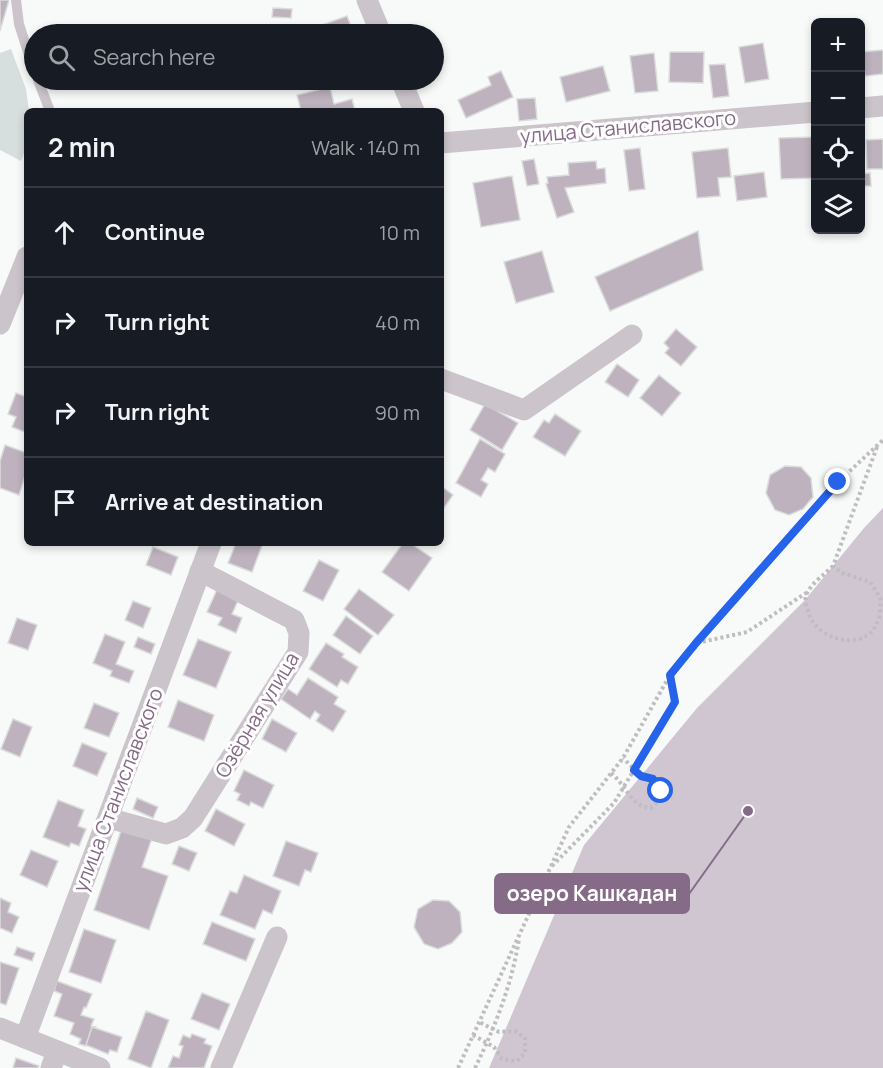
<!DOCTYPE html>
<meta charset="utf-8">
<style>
:root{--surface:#171b24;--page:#20242c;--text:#f1f3f6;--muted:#9ea1a6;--line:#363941}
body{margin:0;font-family:Manrope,sans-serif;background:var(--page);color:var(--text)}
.controls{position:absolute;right:18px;top:18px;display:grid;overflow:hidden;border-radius:9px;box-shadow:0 3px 9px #0003}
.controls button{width:54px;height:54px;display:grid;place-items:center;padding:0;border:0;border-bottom:2px solid var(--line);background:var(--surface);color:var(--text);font:30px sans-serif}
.stop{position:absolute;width:18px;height:18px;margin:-14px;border:4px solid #2563eb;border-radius:50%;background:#fff}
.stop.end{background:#2563eb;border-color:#fff;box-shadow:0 2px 6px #0008}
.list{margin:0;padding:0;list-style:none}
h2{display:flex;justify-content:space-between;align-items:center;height:78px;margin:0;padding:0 24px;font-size:26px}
h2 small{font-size:20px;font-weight:400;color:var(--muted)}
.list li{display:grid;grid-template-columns:39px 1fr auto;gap:18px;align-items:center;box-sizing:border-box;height:90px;padding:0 24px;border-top:2px solid var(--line)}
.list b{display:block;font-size:22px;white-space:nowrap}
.list em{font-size:20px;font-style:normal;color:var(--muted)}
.icon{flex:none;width:33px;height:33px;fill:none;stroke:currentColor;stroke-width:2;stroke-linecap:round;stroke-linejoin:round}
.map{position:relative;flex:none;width:883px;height:1068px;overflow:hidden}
.search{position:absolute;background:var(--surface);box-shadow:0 3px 9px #0003;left:24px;top:24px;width:420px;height:66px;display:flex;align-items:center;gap:15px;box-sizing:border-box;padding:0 21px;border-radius:33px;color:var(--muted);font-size:22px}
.panel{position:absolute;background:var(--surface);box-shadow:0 3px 9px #0003;left:24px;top:108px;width:420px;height:438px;border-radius:9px}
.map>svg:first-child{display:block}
</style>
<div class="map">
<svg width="883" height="1068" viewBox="0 0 883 1068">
<rect width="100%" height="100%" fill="#f8faf9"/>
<polygon fill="#d7dede" points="11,49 26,89 29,111 27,111 27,145 21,161 0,150 0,53"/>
<polygon fill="#d0c6d1" points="883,508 883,1068 489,1068 584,845 697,708 805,600 864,528"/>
<g fill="#bdb2be" stroke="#dadcdb" stroke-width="1.5">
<polygon points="0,0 9,0 0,31"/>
<polygon points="273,8 292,9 291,18 272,17"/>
<polygon points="347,16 354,34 309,34 308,30"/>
<polygon points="763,43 769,79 745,83 739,47"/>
<polygon points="883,50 883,74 865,76 862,52"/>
<polygon points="670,52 704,52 703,83 669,82"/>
<polygon points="654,53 658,91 635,93 630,56"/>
<polygon points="725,64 729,96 713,98 709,65"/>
<polygon points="603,66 610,91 566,102 560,77"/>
<polygon points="501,71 513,97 466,118 458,100 491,85 488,77"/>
<polygon points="330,87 334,104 352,99 355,111 301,111 297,95"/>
<polygon points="535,98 537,119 519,121 517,99"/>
<polygon points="816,137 816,178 781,179 779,138"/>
<polygon points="883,139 883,169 867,169 866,140"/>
<polygon points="640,148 645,189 629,191 624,150"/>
<polygon points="728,148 731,177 718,178 720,196 697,198 692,152"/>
<polygon points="860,155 862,174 870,173 871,186 863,186 863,201 860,201"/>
<polygon points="534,159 539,184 527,186 522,161"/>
<polygon points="596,161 597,169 605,168 606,183 565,188 574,212 557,218 546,184 548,183 547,177 569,175 568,163"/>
<polygon points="764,172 767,197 737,201 734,176"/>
<polygon points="512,176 520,220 481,227 473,183"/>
<polygon points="698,231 703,270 610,311 595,277"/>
<polygon points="542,251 554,292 516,303 504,262"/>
<polygon points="676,329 697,347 681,366 665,353 669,348 664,343"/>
<polygon points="617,364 639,380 628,397 605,382"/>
<polygon points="659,375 681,393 662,416 640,398"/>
<polygon points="16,393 27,397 27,433 12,427 16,417 8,414"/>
<polygon points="485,404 518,423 502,450 470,430"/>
<polygon points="555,414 581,431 565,456 533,437 544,420 549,423"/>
<polygon points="480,439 505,454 495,472 488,468 481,480 488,484 481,497 456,483"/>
<polygon points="5,445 27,453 27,470 19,495 0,488 0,461"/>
<polygon points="785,466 801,467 811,478 813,497 803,509 789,515 775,510 766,493 770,475"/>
<polygon points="441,486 453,495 441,512"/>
<polygon points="236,543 263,543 252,572 228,563"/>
<polygon points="403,543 410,543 432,558 409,591 382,572"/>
<polygon points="153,547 178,557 171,575 146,565"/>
<polygon points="319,560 339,570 323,601 303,591"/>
<polygon points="219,585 241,594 232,614 242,618 236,633 218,625 222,618 207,612"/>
<polygon points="359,589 394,615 378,635 344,609"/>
<polygon points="133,601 151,608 143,628 125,620"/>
<polygon points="346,616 373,636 360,654 333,635"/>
<polygon points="17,618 37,625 28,650 8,643"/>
<polygon points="105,634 125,642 116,664 134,671 129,683 110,676 112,671 93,663"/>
<polygon points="138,637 155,644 151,654 134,647"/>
<polygon points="198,639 231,652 216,688 183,675"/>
<polygon points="326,643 344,654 342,657 358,667 348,684 341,680 337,687 309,669"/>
<polygon points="308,678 338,697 334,704 346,711 333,732 316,721 320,715 315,711 310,719 281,699 288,689 297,695"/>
<polygon points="178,700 214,715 204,741 168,727"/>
<polygon points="94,703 119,713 109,737 84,728"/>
<polygon points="13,719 32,727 20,757 1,749"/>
<polygon points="272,719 297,733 286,752 262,739"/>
<polygon points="82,743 107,753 97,776 73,766"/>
<polygon points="244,770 274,785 263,808 251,802 249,806 237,800 240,794 234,791"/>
<polygon points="137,798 158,807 153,818 133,809"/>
<polygon points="58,800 84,810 78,826 86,829 79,846 71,843 69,847 43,837"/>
<polygon points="216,809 245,824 234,846 205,831"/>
<polygon points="122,828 152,838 142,867 168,876 149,930 94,910"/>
<polygon points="286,841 318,853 311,872 305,870 299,886 273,876"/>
<polygon points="179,846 197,853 189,871 172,864"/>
<polygon points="31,850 58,861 47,887 20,875"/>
<polygon points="244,875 281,891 272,914 263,910 255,929 220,915 230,891 237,893"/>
<polygon points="0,898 11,903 8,912 19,917 12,933 0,928"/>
<polygon points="433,900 449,901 460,912 462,932 452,943 438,949 424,944 414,927 418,909"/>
<polygon points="212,922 255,939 246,961 203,944"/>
<polygon points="84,929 116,940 101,983 69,972"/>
<polygon points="17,947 35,953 32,961 14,955"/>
<polygon points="0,962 19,968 6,1005 0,1003"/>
<polygon points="57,981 92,994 86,1008 84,1007 81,1015 94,1019 91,1026 96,1027 94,1032 91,1031 86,1046 79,1044 81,1039 70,1034 74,1023 54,1016 62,994 54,991"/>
<polygon points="202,993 230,1004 219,1030 191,1019"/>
<polygon points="146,1011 169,1020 151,1068 128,1059"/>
<polygon points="92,1027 122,1037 117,1052 110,1050 108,1054 86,1045"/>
<polygon points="192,1034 206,1039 204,1043 212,1046 204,1068 168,1068 173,1056 179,1058 183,1046 179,1045 183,1035 190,1038"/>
<polygon points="16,1058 39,1066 38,1068 13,1068"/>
</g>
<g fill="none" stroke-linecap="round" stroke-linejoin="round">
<g stroke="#c1bcc1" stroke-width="4" stroke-dasharray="3 3" stroke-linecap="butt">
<path d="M833 566C825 574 812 583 807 593 804 598 806 605 808 611 816 643 871 654 879 617 880 611 881 604 880 598 878 593 873 587 870 582L842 573 833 566 877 447"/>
<polyline points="697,643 747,632 806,593"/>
<path d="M611 773C626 785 631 807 651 808L658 801 661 791 653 779 641 776 623 758"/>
<polyline points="552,866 614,803 675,702 671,677"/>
<polyline points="473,1035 494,1047 502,1059 517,1061 525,1053 525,1038 515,1031 499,1032 479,1022"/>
<polyline points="458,1068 569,827 623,758 670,675 838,482 883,440"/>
<path d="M475 1068C495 1027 512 984 519 939"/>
</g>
<g stroke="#cbc4cb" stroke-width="10">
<polyline points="16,0 19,24 34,71"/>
<polyline points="38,80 50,111"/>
</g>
<g stroke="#cbc4cb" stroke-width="21">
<polyline points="367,0 381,34"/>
<polyline points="401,80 414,111"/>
<polyline points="860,108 883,106"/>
<polyline points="441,143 816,112"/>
<polyline points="0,324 27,257"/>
<polyline points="441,379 524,410 632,335"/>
<polyline points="108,818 166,834 182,828 193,818 298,652 299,633 294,620 200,571"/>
<polyline points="0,1028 100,1068"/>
<polyline points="25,1038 211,543"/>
<polyline points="51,1068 57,1051"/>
<polyline points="221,1068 277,937"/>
</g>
</g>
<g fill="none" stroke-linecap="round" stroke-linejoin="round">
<polyline stroke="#2563eb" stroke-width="8" points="661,791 653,779 641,776 634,770 675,702 670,675 696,643 838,482"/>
</g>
<g text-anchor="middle" stroke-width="6" stroke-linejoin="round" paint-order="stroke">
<g font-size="20" fill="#856b87" stroke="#fff">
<text transform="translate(628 127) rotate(-5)" y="7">улица Станиславского</text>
<text transform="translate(257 715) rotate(-59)" y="7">Озёрная улица</text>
<text transform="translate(118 790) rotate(-69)" y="7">улица Станиславского</text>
</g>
</g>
<path fill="none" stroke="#856b87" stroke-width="2" d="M748 811L689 894"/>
<circle fill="#856b87" stroke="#fff" stroke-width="2" cx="748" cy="811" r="6"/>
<rect fill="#856b87" stroke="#856b87" stroke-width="2" x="495" y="874" width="194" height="39" rx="6"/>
<g font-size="21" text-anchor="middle" font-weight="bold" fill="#fff">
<text x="592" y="901">озеро Кашкадан</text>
</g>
</svg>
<div class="controls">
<button>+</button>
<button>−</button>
<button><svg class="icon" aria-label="locate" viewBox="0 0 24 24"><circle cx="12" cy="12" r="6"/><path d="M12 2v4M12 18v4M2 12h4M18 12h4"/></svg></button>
<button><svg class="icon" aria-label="layers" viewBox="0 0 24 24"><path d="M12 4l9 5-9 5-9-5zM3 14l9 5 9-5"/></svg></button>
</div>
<div class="stop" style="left:661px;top:791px"></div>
<div class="stop end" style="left:838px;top:482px"></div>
<div class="search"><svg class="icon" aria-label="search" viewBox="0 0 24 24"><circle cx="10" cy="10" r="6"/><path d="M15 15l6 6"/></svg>Search here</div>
<section class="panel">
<h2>2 min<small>Walk · 140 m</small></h2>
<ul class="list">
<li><svg class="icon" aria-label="ahead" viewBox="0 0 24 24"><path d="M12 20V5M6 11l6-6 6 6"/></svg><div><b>Continue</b></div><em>10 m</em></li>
<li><svg class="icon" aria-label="right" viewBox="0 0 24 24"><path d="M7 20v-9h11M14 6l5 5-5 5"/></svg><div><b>Turn right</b></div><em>40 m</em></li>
<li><svg class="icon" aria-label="right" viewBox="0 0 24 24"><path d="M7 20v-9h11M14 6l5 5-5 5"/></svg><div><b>Turn right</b></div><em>90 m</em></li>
<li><svg class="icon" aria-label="arrive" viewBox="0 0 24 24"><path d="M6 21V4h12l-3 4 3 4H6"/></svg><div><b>Arrive at destination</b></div></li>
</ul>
</section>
</div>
